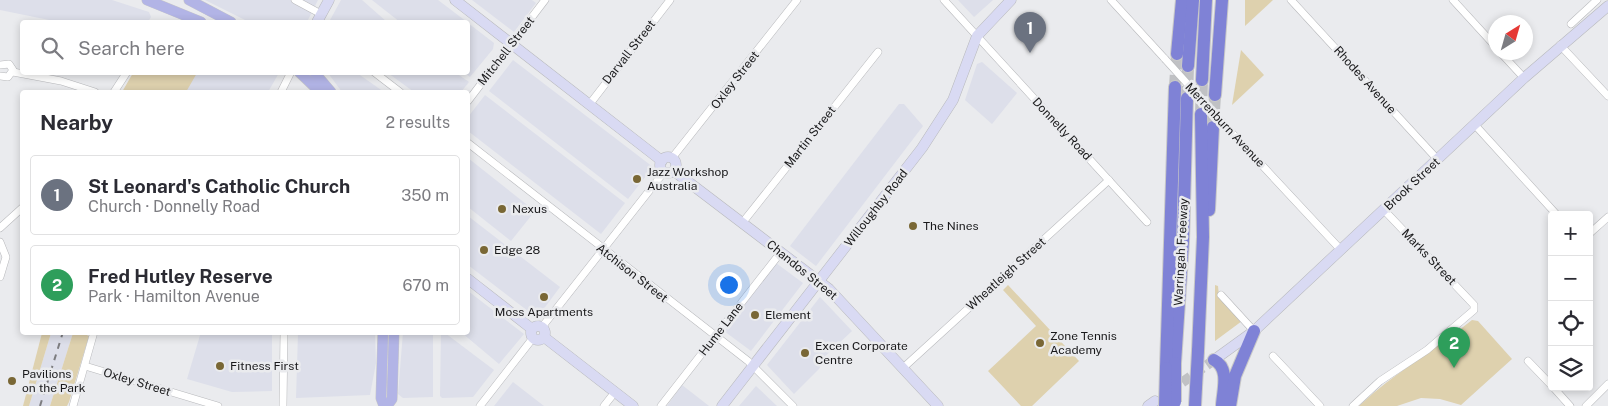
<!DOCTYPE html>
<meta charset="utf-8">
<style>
:root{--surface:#fff;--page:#f2f2f3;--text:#2b2b33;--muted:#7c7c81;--line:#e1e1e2;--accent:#796735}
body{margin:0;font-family:"Public Sans",sans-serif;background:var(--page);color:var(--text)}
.controls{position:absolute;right:15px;bottom:15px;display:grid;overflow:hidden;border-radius:5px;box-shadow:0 2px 8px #0003}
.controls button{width:45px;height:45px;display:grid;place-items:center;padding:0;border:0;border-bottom:1px solid var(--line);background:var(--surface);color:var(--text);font:25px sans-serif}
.compass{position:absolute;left:1488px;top:15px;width:45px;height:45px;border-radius:50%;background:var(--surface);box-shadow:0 2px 8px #0003;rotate:37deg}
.you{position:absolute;left:728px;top:284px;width:18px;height:18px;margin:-12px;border:4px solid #fff;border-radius:50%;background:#1a73e8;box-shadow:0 0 0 8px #1a73e833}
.badge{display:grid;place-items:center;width:32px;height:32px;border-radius:50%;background:var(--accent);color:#fff;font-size:16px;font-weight:700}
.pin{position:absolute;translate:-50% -41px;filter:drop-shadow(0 1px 2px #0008)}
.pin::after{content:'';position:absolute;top:26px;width:18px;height:15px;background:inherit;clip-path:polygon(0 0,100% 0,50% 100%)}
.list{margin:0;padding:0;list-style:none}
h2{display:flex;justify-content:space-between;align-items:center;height:65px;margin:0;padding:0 20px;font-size:21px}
h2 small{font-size:16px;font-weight:400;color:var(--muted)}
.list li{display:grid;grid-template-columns:32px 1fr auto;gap:15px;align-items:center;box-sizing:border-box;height:80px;margin:0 10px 10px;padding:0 10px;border:1px solid var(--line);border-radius:5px}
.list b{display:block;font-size:19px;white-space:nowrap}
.list p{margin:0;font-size:16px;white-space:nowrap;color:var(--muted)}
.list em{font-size:16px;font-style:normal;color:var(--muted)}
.icon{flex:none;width:28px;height:28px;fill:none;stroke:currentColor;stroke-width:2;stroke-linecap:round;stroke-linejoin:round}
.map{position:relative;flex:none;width:1608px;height:406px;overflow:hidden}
.search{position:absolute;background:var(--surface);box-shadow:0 2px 8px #0003;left:20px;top:20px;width:450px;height:55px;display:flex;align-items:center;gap:12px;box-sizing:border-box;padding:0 18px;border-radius:5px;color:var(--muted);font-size:19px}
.panel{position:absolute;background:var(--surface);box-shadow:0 2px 8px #0003;left:20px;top:90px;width:450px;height:245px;border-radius:5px}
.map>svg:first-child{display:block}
</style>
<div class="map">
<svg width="1608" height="406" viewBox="0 0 1608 406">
<rect width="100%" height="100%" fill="#eaebee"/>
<g fill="#dddfea">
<polygon points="0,0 112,0 149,12 151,17 148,22 59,22 0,10"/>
<polygon points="205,0 318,0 307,22 249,22"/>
<polygon points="341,0 362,0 387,22 329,22"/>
<polygon points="372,0 438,0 467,22 400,22"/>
<polygon points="472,0 532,0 536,3 514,32"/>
<polygon points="958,0 993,0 974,17"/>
<polygon points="468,23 494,43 493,49 470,77 465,73 468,72"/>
<polygon points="513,60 653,167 628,199 489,91"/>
<polygon points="982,62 1017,93 992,124 965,100 977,64"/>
<polygon points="196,73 279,73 268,92 185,92"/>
<polygon points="328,73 357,73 384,92 342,92"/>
<polygon points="388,73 456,73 469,82 461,92 414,92"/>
<polygon points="485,95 625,203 601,234 468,131 468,117"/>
<polygon points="899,104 904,104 923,126 816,266 790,246"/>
<polygon points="468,158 535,211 511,241 468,207"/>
<polygon points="468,216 560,287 537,318 468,265"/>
<polygon points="776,263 803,283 751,351 724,331"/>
<polygon points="468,291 524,334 499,364 462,333 468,332"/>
<polygon points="820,297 852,331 820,361 822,363 819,369 794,394 767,365"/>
<polygon points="201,332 272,333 272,391 232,392 187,379"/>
<polygon points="403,332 433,333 433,397 403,398 398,394"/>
<polygon points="51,333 73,333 50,406 29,406"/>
<polygon points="298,333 375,333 376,363 370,395 296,398"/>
<polygon points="441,333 445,333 494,370 473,397 442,398 440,396"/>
<polygon points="513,382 544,406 494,406"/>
<polygon points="682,385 709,406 667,406"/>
<polygon points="756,386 777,406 739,406"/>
</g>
<g fill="#ded1ae">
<polygon points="1245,0 1273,0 1245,26"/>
<polygon points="1241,50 1264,75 1232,105"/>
<polygon points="133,73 133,72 197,73 186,92 122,92"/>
<polygon points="1008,285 1079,361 1032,406 1021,406 988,371 1036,326 1003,290"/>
<polygon points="1215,285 1218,286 1219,296 1242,321 1215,341"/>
<path d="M1472 320 1478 321 1512 359 1461 405 1440 399 1421 398 1397 406H1359C1394 373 1435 350 1472 320Z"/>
<polygon points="42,333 51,333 29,406 23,406"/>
<polygon points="73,333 82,333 89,336 69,402 67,406 50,406"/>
</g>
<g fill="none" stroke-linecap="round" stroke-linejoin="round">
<polyline stroke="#c0c1c4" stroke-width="10" stroke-dasharray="10 5" stroke-linecap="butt" points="1170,391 1214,360"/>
<g stroke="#c0c1c4" stroke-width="12" stroke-dasharray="12 6" stroke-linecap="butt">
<polyline points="1175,87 1177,54"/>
<polyline points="1187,98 1188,66"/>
<polyline points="1201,114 1202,80"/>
<polyline points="1213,127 1215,95"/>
</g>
<defs>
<g id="street">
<polyline points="295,0 321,14"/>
<polyline points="944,0 1147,222"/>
<polyline points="1111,0 1165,59"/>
<polyline points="1291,0 1438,160"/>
<polyline points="1453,0 1496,47"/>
<polyline points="1571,24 1597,0"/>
<polyline points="1560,45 1608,96"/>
<polyline points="1500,52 1524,78"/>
<polyline points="0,65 9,64 13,70 8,77 0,76"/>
<polyline points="13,72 61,81 95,92"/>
<polyline points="374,72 400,92"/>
<polyline points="114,92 127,72"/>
<polyline points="281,92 291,72"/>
<polyline points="468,101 545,0"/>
<polyline points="589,105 670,0"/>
<polyline points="1475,125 1557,215"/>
<polyline points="1231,132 1341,250"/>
<polyline points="468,143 748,361 793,406"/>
<polyline points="672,158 797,0"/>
<polyline points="743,222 878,52"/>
<polyline points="0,228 22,208"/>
<polyline points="1589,234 1608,217"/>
<polyline points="0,242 6,257 0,277"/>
<polyline points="1221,295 1254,331"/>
<polyline points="542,327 664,172"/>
<polyline points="1273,356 1320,406"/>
<polyline points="1528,361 1552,386"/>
<polyline points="85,366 218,406"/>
<polyline points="903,368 1109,180"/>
<polyline points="1553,387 1570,406"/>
<polyline points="73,406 94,332"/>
<polyline points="283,406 284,332"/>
<polyline points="480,406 533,338"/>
<polyline points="604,406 615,392"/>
<polyline points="661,406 781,252"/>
<polyline points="1353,406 1380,381 1427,350 1474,310 1474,305 1384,210"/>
<polyline points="1586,406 1608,384"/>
</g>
<g id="secondary">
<polyline points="455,0 662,161"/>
<polyline points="317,22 329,0"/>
<circle cx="668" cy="165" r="8"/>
<polyline points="674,171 829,289 938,406"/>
<polyline points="468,279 532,329"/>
<circle cx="538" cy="333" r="7"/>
<polyline points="544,337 633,406"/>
<polyline points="1214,360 1254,331 1524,78 1608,6"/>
<polyline points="722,406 922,148 953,100 977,36 1011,0"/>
<polyline points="1148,406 1155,401"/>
</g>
<g id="primary">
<polyline points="147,0 201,22"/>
<polyline points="189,0 231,22"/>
<polyline points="299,72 320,92"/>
<polyline points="314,72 331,92"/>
<polyline points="383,332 381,398 384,406"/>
<polyline points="387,406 392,399 394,332"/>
</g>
<g id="highway">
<polyline points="1177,54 1182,0"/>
<polyline points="1188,66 1193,0"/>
<polyline points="1202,80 1206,0"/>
<polyline points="1215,95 1222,0"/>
<polyline points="1209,210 1213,127"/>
<polyline points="1198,351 1203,237 1201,114"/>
<path d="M1214 360C1230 368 1223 390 1222 405"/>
<polyline points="1175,363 1183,241 1187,98"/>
<polyline points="1166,368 1175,87"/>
<polyline points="1195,406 1196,387"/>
<polyline points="1230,406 1235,376 1254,331"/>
</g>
</defs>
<use href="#street" stroke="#b8b9bc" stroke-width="8"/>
<use href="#secondary" stroke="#b8b9bc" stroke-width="11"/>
<use href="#primary" stroke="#c8c8c8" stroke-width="11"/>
<use href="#highway" stroke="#c8c8c8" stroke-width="14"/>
<use href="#street" stroke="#fff" stroke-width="7"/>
<use href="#secondary" stroke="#d9daf3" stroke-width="10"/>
<use href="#primary" stroke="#b2b4e6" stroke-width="10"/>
<use href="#highway" stroke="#7f82d6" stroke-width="12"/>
<polyline stroke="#7d7d80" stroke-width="2" stroke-dasharray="6 6" stroke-linecap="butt" points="40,406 63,332"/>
<defs>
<polyline id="street-bridge" points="1165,59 1231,132"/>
<g id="highway-bridge">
<polyline points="1175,363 1175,402"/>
<polyline points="1196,387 1198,351"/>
<polyline points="1165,406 1166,368"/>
</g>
</defs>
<use href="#street-bridge" stroke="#b8b9bc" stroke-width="8" stroke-linecap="butt"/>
<use href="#highway-bridge" stroke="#c8c8c8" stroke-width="14" stroke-linecap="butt"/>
<use href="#street-bridge" stroke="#fff" stroke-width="7"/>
<use href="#highway-bridge" stroke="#7f82d6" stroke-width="12"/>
</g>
<g fill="#796735" stroke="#eaebee" stroke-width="2">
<circle cx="637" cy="179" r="5"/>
<circle cx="502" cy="209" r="5"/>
<circle cx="913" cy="226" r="5"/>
<circle cx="484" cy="250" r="5"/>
<circle cx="544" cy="297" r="5"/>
<circle cx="755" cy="315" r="5"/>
<circle cx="1040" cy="343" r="5"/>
<circle cx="805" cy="353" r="5"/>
<circle cx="220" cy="366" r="5"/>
<circle cx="12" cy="381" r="5"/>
</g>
<g text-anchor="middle" stroke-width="5" stroke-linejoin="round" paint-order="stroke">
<g font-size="12" fill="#19191b" stroke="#eaebee">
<text transform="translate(506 51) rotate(-52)" y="4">Mitchell Street</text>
<text transform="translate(629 52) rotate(-52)" y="4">Darvall Street</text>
<text transform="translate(735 80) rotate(-52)" y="4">Oxley Street</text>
<text transform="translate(1365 80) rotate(48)" y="4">Rhodes Avenue</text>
<text transform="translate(1225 125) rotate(47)" y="4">Merrenburn Avenue</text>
<text transform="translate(1062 129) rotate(47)" y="4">Donnelly Road</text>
<text transform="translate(810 137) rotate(-52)" y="4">Martin Street</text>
<text transform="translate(1412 184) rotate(-43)" y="4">Brook Street</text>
<text transform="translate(876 208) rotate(-52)" y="4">Willoughby Road</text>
<text transform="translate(1181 252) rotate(-87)" y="4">Warringah Freeway</text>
<text transform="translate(1429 257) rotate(46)" y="4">Marks Street</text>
<text transform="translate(802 270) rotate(39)" y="4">Chandos Street</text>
<text transform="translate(632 273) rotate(38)" y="4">Atchison Street</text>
<text transform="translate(1006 274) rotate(-42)" y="4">Wheatleigh Street</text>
<text transform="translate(721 329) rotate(-52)" y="4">Hume Lane</text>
<text transform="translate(137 382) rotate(17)" y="4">Oxley Street</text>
</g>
<g font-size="12" fill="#19191b" stroke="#eaebee" text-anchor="start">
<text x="647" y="176">Jazz Workshop<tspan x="647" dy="14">Australia</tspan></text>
<text x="512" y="213">Nexus</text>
<text x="923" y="230">The Nines</text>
<text x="494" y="254">Edge 28</text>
<text x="544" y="316" text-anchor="middle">Moss Apartments</text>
<text x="765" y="319">Element</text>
<text x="1050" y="340">Zone Tennis<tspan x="1050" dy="14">Academy</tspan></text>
<text x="815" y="350">Excen Corporate<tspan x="815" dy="14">Centre</tspan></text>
<text x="230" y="370">Fitness First</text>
<text x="22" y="378">Pavilions<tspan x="22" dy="14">on the Park</tspan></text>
</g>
</g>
</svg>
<div class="controls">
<button>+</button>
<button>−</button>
<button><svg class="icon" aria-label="locate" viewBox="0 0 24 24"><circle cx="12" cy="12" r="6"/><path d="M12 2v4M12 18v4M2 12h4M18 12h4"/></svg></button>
<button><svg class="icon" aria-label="layers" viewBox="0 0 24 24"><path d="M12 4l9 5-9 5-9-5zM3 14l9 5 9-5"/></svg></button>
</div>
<svg class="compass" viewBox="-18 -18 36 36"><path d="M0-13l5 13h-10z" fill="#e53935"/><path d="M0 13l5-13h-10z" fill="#7c7c81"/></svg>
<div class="you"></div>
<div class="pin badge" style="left:1030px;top:53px;background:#6b7280">1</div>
<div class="pin badge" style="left:1454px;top:368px;background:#2e9e5b">2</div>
<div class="search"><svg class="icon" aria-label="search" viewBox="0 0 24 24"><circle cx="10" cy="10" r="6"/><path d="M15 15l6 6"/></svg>Search here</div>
<section class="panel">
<h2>Nearby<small>2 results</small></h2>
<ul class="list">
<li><span class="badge" style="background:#6b7280">1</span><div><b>St Leonard's Catholic Church</b><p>Church · Donnelly Road</p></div><em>350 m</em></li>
<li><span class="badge" style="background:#2e9e5b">2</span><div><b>Fred Hutley Reserve</b><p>Park · Hamilton Avenue</p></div><em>670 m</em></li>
</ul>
</section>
</div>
